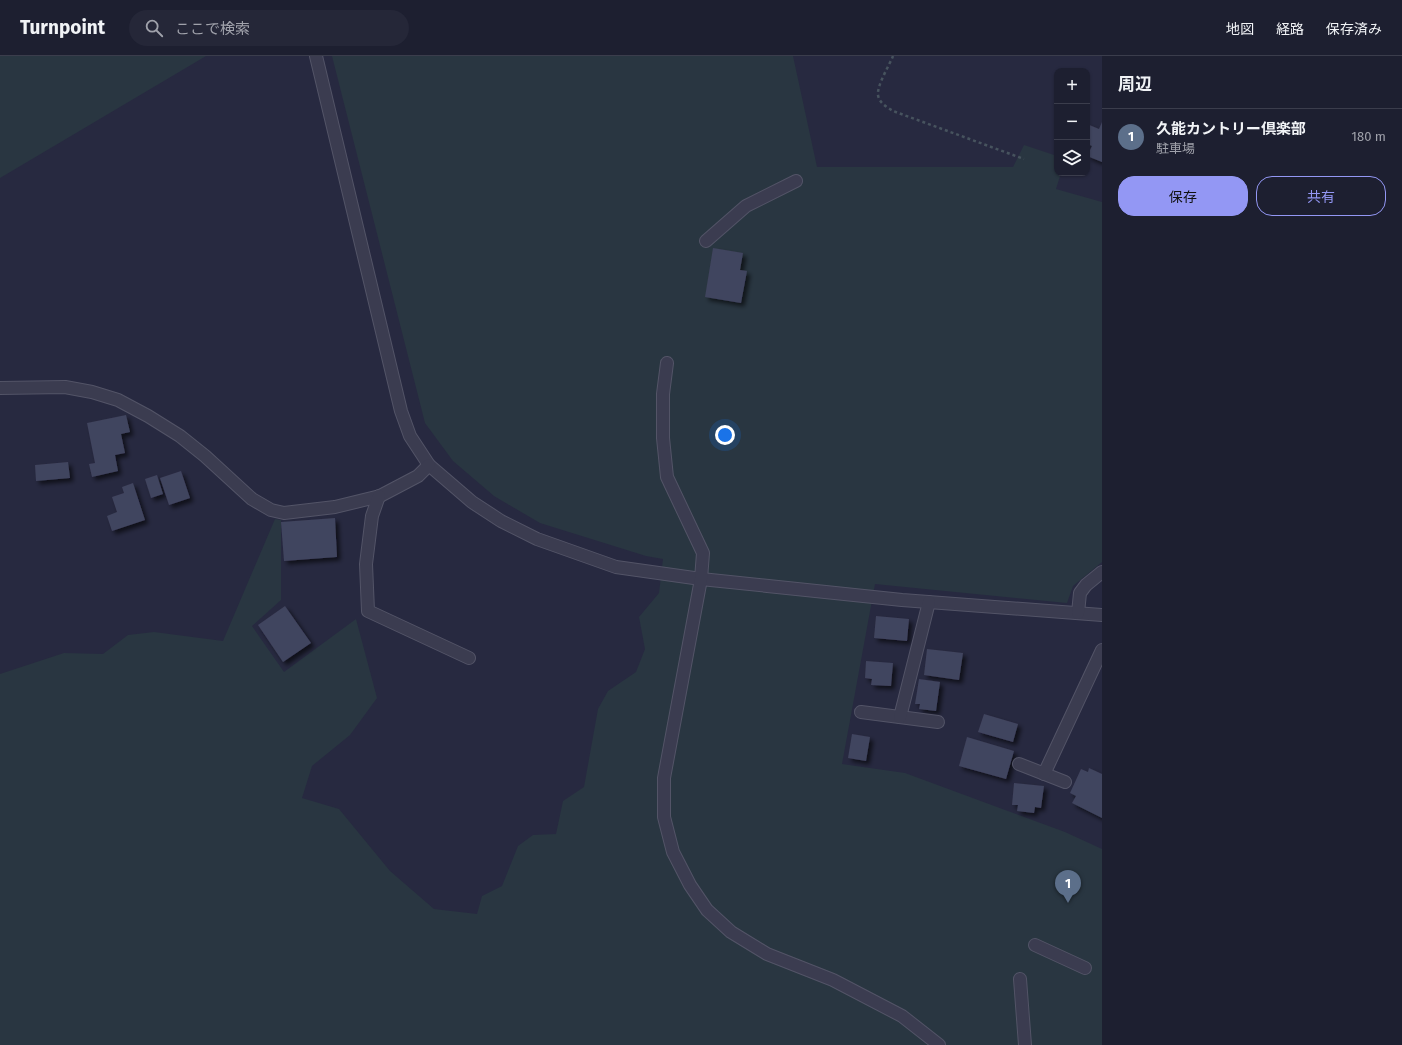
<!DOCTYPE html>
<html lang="ja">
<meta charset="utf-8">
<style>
:root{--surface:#1d1f30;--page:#252738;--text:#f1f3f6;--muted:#a0a2ab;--line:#3b3d4c;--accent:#9397f4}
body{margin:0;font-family:"Fira Sans","Noto Sans JP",sans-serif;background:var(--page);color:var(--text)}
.controls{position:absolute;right:12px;top:12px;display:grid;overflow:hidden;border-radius:8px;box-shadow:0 1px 3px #0004}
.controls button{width:36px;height:36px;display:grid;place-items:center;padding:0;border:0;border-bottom:1px solid var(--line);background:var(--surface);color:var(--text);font:20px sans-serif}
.you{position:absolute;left:725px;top:379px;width:14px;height:14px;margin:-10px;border:3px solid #fff;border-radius:50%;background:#1a73e8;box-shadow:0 0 0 6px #1a73e833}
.badge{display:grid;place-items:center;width:26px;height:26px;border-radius:50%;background:var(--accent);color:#fff;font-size:13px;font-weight:700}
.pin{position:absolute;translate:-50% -33px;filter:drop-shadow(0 1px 2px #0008)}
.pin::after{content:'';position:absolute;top:21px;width:14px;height:12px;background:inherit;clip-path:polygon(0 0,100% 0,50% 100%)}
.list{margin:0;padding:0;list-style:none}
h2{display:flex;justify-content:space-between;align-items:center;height:52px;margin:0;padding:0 16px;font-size:17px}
h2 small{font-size:13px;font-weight:400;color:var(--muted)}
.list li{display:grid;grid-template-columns:26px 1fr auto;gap:12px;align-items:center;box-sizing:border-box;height:56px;padding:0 16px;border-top:1px solid var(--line)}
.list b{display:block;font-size:15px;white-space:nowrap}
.list p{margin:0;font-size:13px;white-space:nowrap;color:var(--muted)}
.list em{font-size:13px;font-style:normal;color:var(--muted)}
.actions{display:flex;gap:8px;padding:12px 16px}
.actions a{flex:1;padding:9px 0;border:1px solid var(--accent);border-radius:16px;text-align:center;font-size:14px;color:var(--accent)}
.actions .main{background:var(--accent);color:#111}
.icon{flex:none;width:22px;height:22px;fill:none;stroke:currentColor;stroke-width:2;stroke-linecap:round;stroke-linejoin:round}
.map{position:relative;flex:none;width:1102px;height:989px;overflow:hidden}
header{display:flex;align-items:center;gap:24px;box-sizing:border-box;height:56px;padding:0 20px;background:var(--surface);border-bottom:1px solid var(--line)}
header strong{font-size:19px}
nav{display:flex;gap:22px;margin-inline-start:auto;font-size:14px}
.search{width:280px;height:36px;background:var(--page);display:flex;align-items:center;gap:10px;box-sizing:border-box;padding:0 14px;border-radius:22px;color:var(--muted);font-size:15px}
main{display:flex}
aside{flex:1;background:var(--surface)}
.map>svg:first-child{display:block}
</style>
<header>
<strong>Turnpoint</strong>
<div class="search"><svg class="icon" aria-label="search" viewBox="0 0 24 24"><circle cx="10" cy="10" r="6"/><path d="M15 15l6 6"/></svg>ここで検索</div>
<nav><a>地図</a><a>経路</a><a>保存済み</a></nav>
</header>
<main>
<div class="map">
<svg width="1102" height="989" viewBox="0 0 1102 989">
<defs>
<filter id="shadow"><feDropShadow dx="3.5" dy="3.5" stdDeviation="2" flood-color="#0009"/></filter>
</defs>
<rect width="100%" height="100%" fill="#272940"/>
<g fill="#293641">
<polygon points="0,0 206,0 0,122"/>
<polygon points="332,0 793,0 817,111 1013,111 1024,89 1057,100 1057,117 1061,117 1056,133 1102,146 1102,506 1073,530 1067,547 875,528 842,708 905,717 1065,776 1102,793 1102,989 0,989 0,618 64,597 103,598 128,579 154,576 223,585 275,463 281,464 281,544 252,570 284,616 356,563 377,642 350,679 312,710 302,742 339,753 390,815 434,853 477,858 482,840 502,830 518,790 533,779 556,778 563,745 584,731 598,653 608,635 636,616 645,593 639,561 659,537 663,503 646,500 540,467 494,440 453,405 425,367"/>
</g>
<g fill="#41445e" filter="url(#shadow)">
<polygon points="1102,66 1102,106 1087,100 1092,90 1087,88 1087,68 1099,73"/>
<polygon points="713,192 743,197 740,214 747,215 741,247 705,241"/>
<polygon points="126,359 130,376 121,378 125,397 115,399 118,415 92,421 89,408 95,407 87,367"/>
<polygon points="68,406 70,422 36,425 35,409"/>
<polygon points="181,415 190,442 169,449 160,422"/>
<polygon points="157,419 163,438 151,442 145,423"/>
<polygon points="133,427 145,464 112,475 107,460 117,456 112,441 124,437 122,431"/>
<polygon points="335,462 337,501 284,505 281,466"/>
<polygon points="285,550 311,587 283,606 258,569"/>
<polygon points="876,560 909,563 907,585 874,582"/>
<polygon points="927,593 963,597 959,624 924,619"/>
<polygon points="866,605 893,607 891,630 871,629 872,623 865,622"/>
<polygon points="919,623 940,626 936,655 919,653 920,648 915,648"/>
<polygon points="984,658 1018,668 1013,686 978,676"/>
<polygon points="852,678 870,681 866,705 848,702"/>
<polygon points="967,681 1014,695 1006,723 959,710"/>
<polygon points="1089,712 1102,718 1102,762 1072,747 1076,740 1070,737 1081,713 1088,716"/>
<polygon points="1014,727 1044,730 1041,752 1035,751 1034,757 1017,755 1018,749 1012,749"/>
</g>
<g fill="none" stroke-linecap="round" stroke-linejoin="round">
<defs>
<g id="minor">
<polyline points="316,0 401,355 410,380 429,409 472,446 501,465 537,483 616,511 701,523 902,544 1102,559"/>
<polyline points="706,185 746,150 796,125"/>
<polyline points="667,307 663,338 663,382 667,421 703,497 701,523 664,722 664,761 673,796 690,829 707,854 731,876 767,898 833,924 902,960 939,989"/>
<polyline points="0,332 65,331 92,336 118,344 148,360 180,380 205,400 252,443 271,454 284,457 335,451 380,440 418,420 429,409"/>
<polyline points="379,440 372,460 366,508 368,555 469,602"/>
<polyline points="1078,557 1080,537 1086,529 1102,516"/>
<polyline points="861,656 938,666"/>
<polyline points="900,661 929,546"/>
<polyline points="1019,708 1065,726"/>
<polyline points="1044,718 1102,594"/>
<polyline points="1035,889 1085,912"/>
<polyline points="1020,923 1025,989"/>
</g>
</defs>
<use href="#minor" stroke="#535467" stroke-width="14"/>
<path stroke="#47535e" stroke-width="2.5" stroke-dasharray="3 3" stroke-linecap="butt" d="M893 0C889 10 877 29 878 39 879 47 887 51 893 55L1024 103"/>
<use href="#minor" stroke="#3b3c50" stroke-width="12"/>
</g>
</svg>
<div class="controls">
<button>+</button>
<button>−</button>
<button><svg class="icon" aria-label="layers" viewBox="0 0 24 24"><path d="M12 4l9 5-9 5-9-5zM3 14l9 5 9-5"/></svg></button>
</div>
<div class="you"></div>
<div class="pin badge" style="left:1068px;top:847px;background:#5c6f8a">1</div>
</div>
<aside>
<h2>周辺<small></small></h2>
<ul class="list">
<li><span class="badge" style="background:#5c6f8a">1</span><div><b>久能カントリー倶楽部</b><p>駐車場</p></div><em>180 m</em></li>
</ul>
<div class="actions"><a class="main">保存</a><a>共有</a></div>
</aside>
</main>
